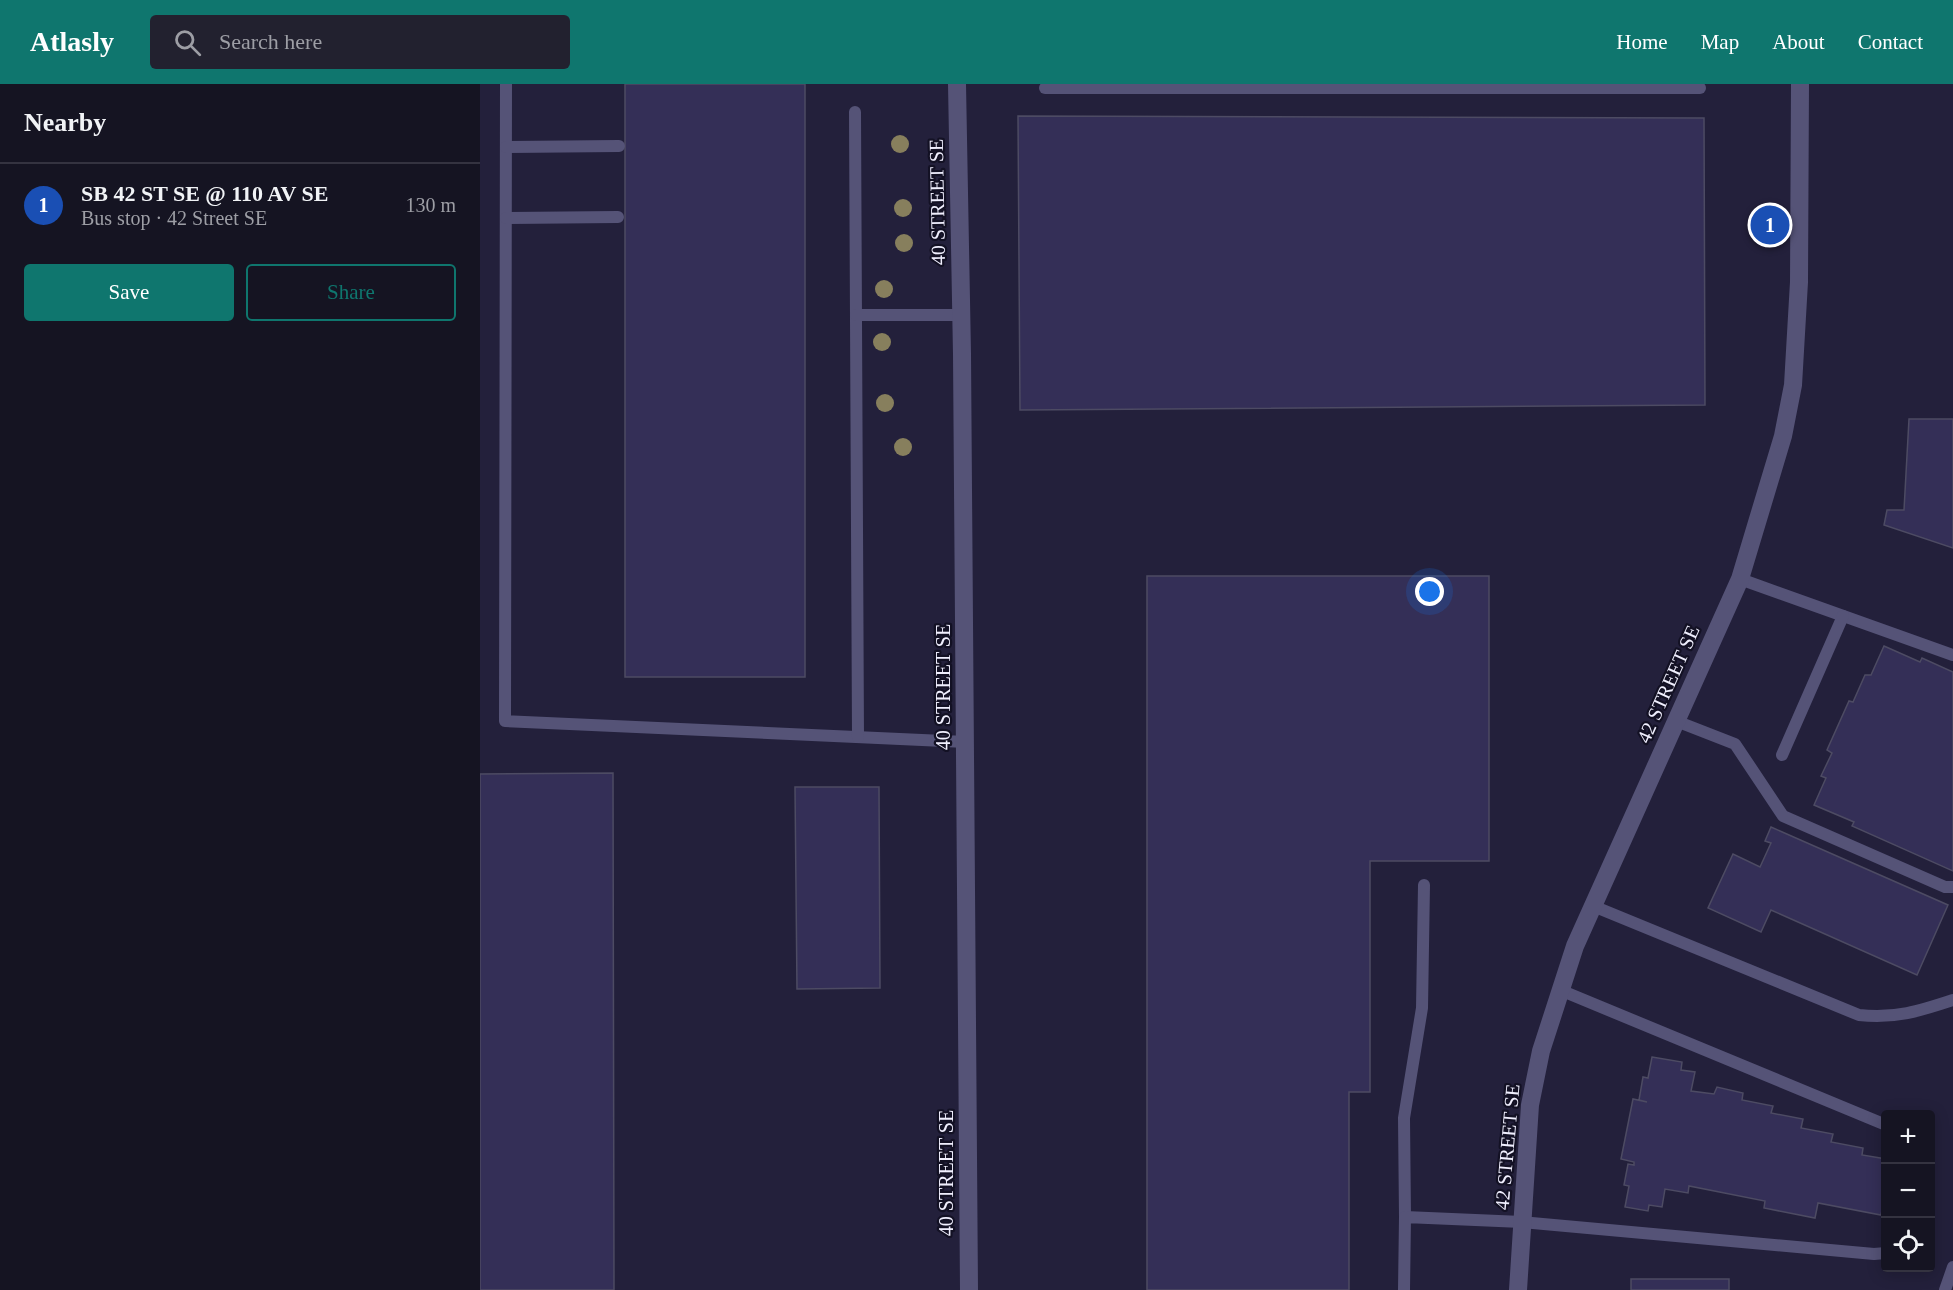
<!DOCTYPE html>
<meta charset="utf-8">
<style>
:root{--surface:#151422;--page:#22212f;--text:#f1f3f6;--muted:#9d9ea5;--line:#343340;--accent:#0f766e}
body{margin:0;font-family:Georgia,serif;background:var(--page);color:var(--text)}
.controls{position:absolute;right:18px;bottom:18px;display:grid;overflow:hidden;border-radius:6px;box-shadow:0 3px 15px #0003}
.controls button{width:54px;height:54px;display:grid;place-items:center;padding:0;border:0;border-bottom:2px solid var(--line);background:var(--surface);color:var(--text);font:30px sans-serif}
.you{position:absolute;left:950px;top:508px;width:21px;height:21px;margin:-15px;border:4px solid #fff;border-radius:50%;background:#1a73e8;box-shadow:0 0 0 9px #1a73e833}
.badge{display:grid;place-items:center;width:39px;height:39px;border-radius:50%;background:var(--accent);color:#fff;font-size:20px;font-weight:700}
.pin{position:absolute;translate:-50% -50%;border:3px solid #fff;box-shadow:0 2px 6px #0006}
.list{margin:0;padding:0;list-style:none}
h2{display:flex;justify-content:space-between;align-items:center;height:78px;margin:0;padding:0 24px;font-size:26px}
h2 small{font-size:20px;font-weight:400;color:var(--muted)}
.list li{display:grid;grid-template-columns:39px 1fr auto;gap:18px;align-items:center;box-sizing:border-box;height:84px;padding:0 24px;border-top:2px solid var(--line)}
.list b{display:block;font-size:22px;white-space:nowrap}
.list p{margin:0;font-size:20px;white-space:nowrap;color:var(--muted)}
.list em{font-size:20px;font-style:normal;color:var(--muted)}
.actions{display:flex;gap:12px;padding:18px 24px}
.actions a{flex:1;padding:14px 0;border:2px solid var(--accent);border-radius:6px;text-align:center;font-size:21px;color:var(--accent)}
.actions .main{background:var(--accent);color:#fff}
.icon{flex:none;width:33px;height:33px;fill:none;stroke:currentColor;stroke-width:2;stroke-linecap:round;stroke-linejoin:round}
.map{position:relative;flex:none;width:1473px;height:1206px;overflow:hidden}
header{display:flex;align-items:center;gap:36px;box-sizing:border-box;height:84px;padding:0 30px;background:var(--accent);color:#fff}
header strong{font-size:28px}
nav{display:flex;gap:33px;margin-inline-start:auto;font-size:21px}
.search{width:420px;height:54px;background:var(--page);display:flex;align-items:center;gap:15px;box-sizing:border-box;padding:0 21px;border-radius:6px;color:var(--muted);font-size:22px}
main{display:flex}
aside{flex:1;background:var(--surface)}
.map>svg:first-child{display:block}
</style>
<header>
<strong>Atlasly</strong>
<div class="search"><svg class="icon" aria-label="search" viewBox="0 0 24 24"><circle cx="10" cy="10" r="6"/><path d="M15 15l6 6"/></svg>Search here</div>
<nav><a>Home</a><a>Map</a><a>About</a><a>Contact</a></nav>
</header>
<main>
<aside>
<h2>Nearby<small></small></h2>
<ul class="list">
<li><span class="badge" style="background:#1a4fb4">1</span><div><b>SB 42 ST SE @ 110 AV SE</b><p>Bus stop · 42 Street SE</p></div><em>130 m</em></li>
</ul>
<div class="actions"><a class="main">Save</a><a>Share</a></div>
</aside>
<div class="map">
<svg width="1473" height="1206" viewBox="0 0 1473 1206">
<rect width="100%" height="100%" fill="#1c1a2e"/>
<path fill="#23203b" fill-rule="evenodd" d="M0 0H1473V1206H0ZM1406 1030H1450V1184H1406Z"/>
<g fill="#342f57" stroke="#4d4b63" stroke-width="1.5">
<rect x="145" y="0" width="180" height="593"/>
<polygon points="538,32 1224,34 1225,321 540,326"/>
<polygon points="1429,335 1473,335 1473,464 1404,441 1407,426 1424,426"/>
<polygon points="667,492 1009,492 1009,777 890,777 890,1008 869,1008 869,1206 667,1206"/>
<polygon points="1404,562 1440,578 1442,574 1473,588 1473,787 1372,742 1374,738 1334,721 1346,694 1341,692 1352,669 1347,666 1369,617 1373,618 1385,591 1391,591"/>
<polygon points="133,689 134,1206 0,1206 0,690"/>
<polygon points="315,703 399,703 400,904 317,905"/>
<polygon points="1291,743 1468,821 1437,891 1291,826 1281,848 1228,824 1253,770 1280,783 1291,759 1285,757"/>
<polygon points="1172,973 1202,978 1201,986 1215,988 1211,1007 1234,1010 1237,1003 1263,1009 1262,1016 1293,1022 1291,1029 1323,1035 1321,1044 1353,1050 1351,1058 1383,1064 1382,1071 1406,1075 1406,1106 1401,1131 1338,1119 1335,1134 1284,1124 1285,1117 1209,1102 1208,1109 1185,1105 1182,1123 1169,1121 1168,1127 1145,1123 1149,1102 1144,1101 1148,1080 1154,1081 1154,1078 1141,1075 1153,1015 1167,1018 1159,1016 1163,993 1168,994"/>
<rect x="1151" y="1195" width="98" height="11"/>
</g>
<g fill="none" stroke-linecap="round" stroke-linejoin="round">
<g stroke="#555377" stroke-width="12">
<polyline points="26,0 25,637 486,658"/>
<polyline points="565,4 1220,4"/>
<polyline points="375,28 378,653"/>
<polyline points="26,63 139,62"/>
<polyline points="26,134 138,133"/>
<polyline points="376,231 482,231"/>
<polyline points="1260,495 1473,571"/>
<polyline points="1196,637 1255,660 1303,732 1465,803 1473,803"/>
<polyline points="1302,671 1363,532"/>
<path d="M1113 822 1379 931C1415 935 1440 927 1473 916"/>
<polyline points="1080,906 1406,1041"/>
<polyline points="925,1133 924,1034 942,924 944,801"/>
<polyline points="924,1206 925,1133 1042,1138 1394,1170 1406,1169"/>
<polyline points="1465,1206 1473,1183"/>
</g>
<g stroke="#555377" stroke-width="18">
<polyline points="477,0 482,270 489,1206"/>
<polyline points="1038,1206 1050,1021 1061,967 1095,862 1260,495 1303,352 1313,301 1319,198 1320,0"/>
</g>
</g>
<g fill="#877f5d">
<circle cx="420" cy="60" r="9"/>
<circle cx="423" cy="124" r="9"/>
<circle cx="424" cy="159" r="9"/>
<circle cx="404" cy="205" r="9"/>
<circle cx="402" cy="258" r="9"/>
<circle cx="405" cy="319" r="9"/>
<circle cx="423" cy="363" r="9"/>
</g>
<g text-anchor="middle" stroke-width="4.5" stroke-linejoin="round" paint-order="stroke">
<g font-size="20" fill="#f0effe" stroke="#131124">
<text transform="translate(457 118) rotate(-91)" y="7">40 STREET SE</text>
<text transform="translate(1188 600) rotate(-66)" y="7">42 STREET SE</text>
<text transform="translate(463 603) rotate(-90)" y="7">40 STREET SE</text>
<text transform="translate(1027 1063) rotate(-85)" y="7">42 STREET SE</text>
<text transform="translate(466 1089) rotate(-90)" y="7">40 STREET SE</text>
</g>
</g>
</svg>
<div class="controls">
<button>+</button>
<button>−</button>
<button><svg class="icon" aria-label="locate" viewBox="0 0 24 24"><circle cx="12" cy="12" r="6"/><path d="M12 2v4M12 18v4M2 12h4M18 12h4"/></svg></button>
</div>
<div class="you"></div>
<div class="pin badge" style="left:1290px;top:141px;background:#1a4fb4">1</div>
</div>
</main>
